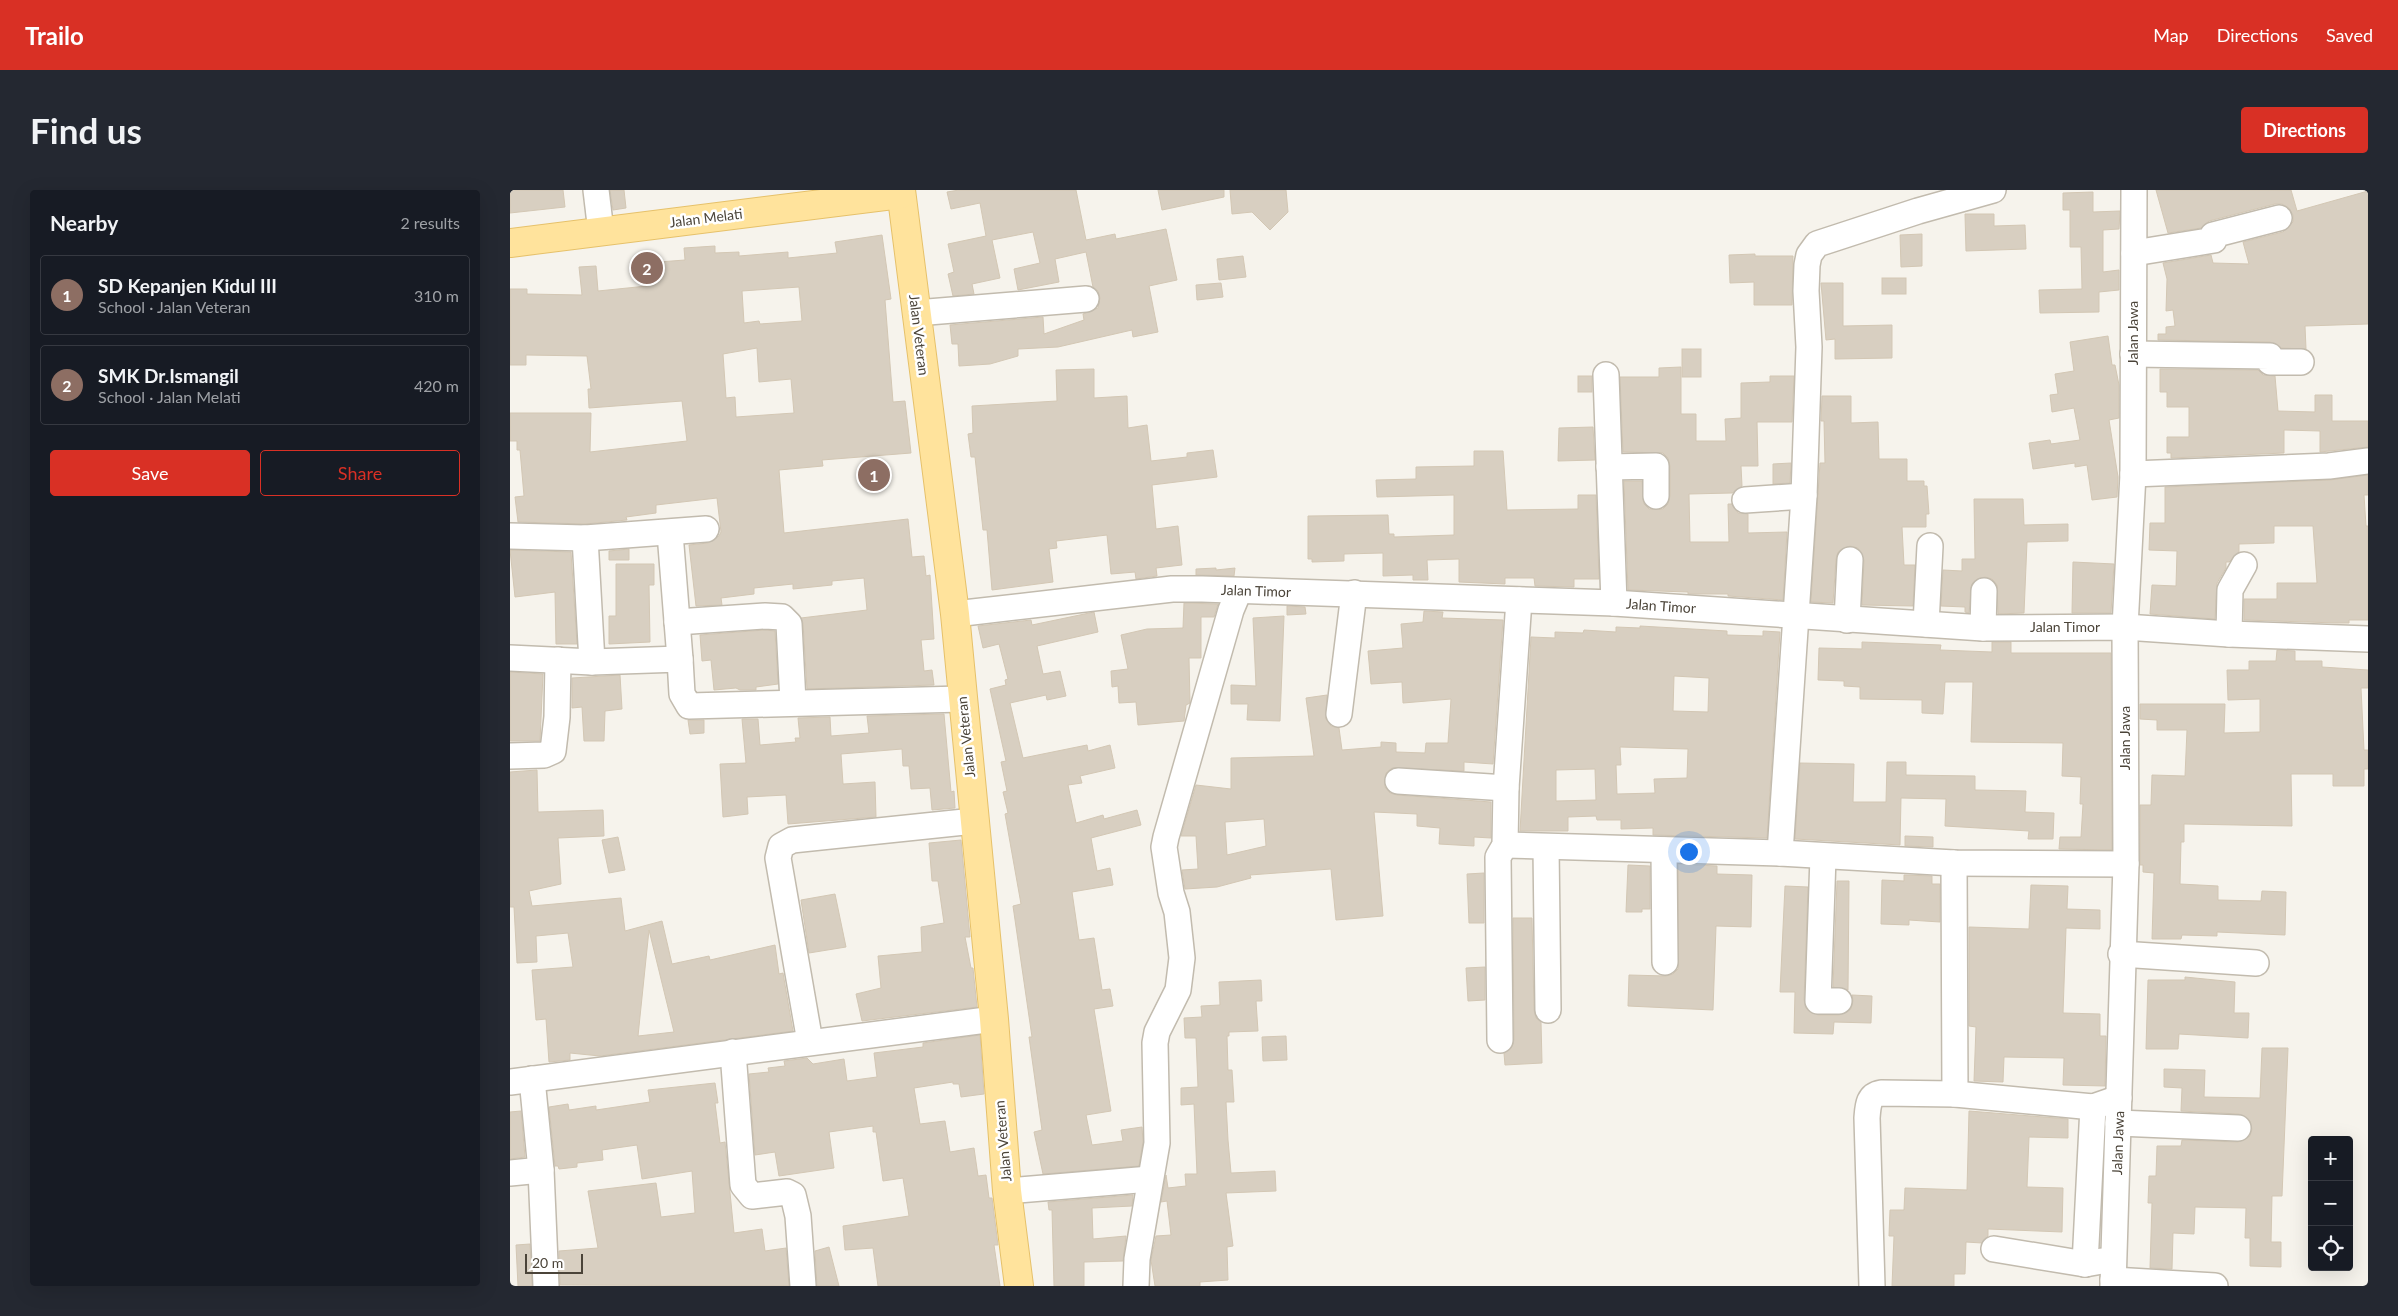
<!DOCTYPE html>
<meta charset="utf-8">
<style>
:root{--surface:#171b24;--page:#242831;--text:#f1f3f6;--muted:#9ea1a6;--line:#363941;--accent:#d93025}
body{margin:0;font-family:Lato,sans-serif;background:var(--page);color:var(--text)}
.controls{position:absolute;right:15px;bottom:15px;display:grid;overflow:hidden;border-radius:5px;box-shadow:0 5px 20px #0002}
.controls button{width:45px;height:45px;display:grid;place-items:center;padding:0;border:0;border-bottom:1px solid var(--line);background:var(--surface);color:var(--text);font:25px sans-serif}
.scale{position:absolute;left:15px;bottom:12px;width:58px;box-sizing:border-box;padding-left:5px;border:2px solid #4b4439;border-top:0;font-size:14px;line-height:18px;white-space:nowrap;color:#4b4439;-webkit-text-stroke:4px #fff;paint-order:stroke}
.you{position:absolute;left:1178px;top:661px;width:18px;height:18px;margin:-12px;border:4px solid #fff;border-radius:50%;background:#1a73e8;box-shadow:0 0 0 8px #1a73e833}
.badge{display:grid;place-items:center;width:32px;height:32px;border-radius:50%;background:var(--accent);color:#fff;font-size:16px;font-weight:700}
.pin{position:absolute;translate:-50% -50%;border:2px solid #fff;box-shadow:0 1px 5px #0006}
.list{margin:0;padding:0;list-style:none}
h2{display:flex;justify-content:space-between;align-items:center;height:65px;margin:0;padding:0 20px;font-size:21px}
h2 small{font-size:16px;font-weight:400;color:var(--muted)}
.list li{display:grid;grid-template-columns:32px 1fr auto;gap:15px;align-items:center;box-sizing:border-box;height:80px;margin:0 10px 10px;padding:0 10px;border:1px solid var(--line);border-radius:5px}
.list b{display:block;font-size:19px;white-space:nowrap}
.list p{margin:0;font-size:16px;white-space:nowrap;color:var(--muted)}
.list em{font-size:16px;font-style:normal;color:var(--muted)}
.actions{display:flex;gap:10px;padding:15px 20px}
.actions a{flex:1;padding:11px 0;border:1px solid var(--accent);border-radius:5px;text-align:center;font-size:18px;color:var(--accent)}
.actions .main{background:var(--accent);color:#fff}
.icon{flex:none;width:28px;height:28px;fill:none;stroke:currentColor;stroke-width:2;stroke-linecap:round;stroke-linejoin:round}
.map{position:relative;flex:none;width:1858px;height:1096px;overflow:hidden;border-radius:5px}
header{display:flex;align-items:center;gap:30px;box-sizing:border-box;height:70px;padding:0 25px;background:var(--accent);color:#fff}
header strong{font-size:24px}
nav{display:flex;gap:28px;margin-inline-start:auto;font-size:18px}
.intro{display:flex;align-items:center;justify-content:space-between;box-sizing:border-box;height:120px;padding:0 30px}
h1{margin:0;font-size:35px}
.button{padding:12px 22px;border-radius:5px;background:var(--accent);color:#fff;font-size:18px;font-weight:700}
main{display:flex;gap:30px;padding:0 30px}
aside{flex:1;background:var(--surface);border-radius:5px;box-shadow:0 5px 20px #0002}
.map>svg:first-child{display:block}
</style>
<header>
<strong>Trailo</strong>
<nav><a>Map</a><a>Directions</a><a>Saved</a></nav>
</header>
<div class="intro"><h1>Find us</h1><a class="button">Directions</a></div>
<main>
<aside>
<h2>Nearby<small>2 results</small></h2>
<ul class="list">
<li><span class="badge" style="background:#8d6e63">1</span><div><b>SD Kepanjen Kidul III</b><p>School · Jalan Veteran</p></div><em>310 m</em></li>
<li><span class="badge" style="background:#8d6e63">2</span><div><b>SMK Dr.Ismangil</b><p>School · Jalan Melati</p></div><em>420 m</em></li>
</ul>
<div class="actions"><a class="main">Save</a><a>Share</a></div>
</aside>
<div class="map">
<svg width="1858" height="1096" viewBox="0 0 1858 1096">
<rect width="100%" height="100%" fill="#f6f3ec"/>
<g fill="#d8cfc1" stroke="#d3c7b4" fill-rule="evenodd">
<polygon points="0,0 53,0 55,17 0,23"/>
<polygon points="100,0 114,0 116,18 103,20"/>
<polygon points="449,0 566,0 576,50 605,44 606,49 656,39 667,90 639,96 648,142 623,147 622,140 548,157 508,159 508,166 480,174 449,176 448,154 442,154 440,135 533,127 534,144 574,130 573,124 588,118 590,108 588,101 583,97 576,62 545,69 549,92 508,100 504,79 530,73 523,42 482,50 490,88 462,94 464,104 443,106 438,84 444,82 438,54 476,46 470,13 441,19 437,2"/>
<polygon points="648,0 714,0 714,7 652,20"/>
<polygon points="720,0 776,0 778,22 760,40 742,22 722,24"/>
<polygon points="1646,0 1781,0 1787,21 1858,1 1858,134 1795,136 1796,159 1771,158 1760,152 1648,150 1648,144 1656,144 1656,137 1665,136 1663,120 1656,121 1657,89 1653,73 1701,65 1703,73 1739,74 1733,52 1773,42 1783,32 1783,25 1779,18 1772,14 1765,14 1699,31 1691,38 1658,43"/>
<polygon points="1583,2 1583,22 1610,21 1609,39 1593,40 1593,82 1609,80 1609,100 1589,102 1589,122 1530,123 1529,100 1572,99 1571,57 1560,57 1560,20 1553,20 1553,3"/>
<polygon points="1455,24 1484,24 1484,36 1515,35 1516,59 1456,61"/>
<polygon points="1412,44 1412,76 1391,77 1390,45"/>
<path d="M372 45 381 109 375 110 383 212 395 211 401 263 312 270 313 276 269 280 274 343 398 329 402 367 414 366 416 386 420 385 424 449 411 450 414 481 422 480 424 495 297 499 293 433 291 428 357 420 354 388 322 391V395L283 399V394L244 398V404L211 408 212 415 186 416 179 355 198 353 209 346 211 342 207 308 146 315V323L116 327 117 330 75 334 8 332 5 307 14 306 10 260H7V251H0V223H81L80 262 177 251 172 211 79 218 78 199H81L77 166 16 165V175H0V99H17V104L72 105 69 77 86 76 88 101 137 96 135 73 175 70 174 58 205 56V63L229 62V66L278 62V68L327 63 325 52ZM289 97 292 131 250 134 249 131 234 133 232 101ZM247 158 249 192 281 189 284 223 226 227 225 207 216 208 213 164Z"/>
<polygon points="1245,64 1245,66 1283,66 1282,115 1244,115 1244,92 1220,93 1219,65"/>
<polygon points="733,66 736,87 709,90 707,69"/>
<rect x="1372" y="88" width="24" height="16"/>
<polygon points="711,93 713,107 687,110 686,95"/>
<polygon points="1311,93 1333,93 1333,136 1382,135 1382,168 1325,169 1325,149 1316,150"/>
<polygon points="1598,146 1602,175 1605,175 1609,195 1609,228 1599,230 1608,287 1607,307 1582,310 1577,275 1565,277 1565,273 1523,279 1519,253 1540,250 1541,254 1570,250 1564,218 1542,222 1540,205 1548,204 1545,184 1564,181 1560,152"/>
<rect x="1172" y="159" width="19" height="28"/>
<polygon points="1171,177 1171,224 1186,224 1186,251 1216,251 1215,229 1231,228 1231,193 1260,192 1260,186 1284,186 1282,232 1247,232 1248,276 1231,276 1232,296 1222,303 1179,304 1180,352 1219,352 1218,314 1222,314 1228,323 1238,324 1238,343 1277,342 1273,410 1218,406 1218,404 1178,404 1178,402 1118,400 1114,291 1132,291 1134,314 1139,319 1153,319 1158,314 1160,306 1160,276 1158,268 1153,263 1113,262 1110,187 1149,187 1149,178"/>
<polygon points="584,179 584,208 617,206 618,238 637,235 641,271 677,267 677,263 703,260 707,287 642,295 646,339 668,336 672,375 646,378 647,386 626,389 625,382 601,384 597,345 546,351 547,358 539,359 543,392 482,400 477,340 473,340 465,267 461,267 458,244 463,243 462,216 547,211 546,180"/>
<polygon points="1650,179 1748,180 1753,185 1765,186 1768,221 1805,222 1805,205 1822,205 1822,231 1858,231 1858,257 1810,262 1810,241 1774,240 1774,263 1661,268 1661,263 1657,263 1657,247 1679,247 1679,217 1657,217 1657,202 1650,202"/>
<rect x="1068" y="186" width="14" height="16"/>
<polygon points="1312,206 1341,206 1341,233 1368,232 1369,269 1397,269 1397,291 1414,291 1414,296 1417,296 1419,324 1416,324 1416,337 1392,337 1394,375 1405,375 1403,416 1352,415 1354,370 1348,358 1340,356 1328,362 1326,369 1323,413 1301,412 1310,273 1315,273 1314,231 1311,231"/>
<polygon points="1083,237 1085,270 1048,271 1049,238"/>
<polygon points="964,261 993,261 997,320 1068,319 1068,305 1086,305 1089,389 1064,389 1064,397 1025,396 1024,388 995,388 995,394 949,392 949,369 917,370 918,390 903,390 903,385 873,386 873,363 834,364 834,371 802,372 802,369 798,369 798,326 878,325 879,344 884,344 884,347 944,345 944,305 867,307 866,290 906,289 906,277 964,276"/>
<polygon points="1281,273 1280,293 1263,294 1263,274"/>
<polygon points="1858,285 1858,305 1854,305 1856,336 1858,336 1858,430 1839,430 1839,433 1827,433 1734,430 1734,409 1767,409 1767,393 1807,393 1803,336 1764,336 1764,353 1729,354 1729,362 1719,372 1716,372 1716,378 1707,393 1705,429 1640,424 1642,395 1666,396 1667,361 1639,360 1640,333 1655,333 1655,297 1820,290"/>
<polygon points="1464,309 1513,309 1514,335 1558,334 1558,351 1517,352 1514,423 1488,424 1487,395 1482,389 1475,387 1467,389 1462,394 1459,423 1455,422 1455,417 1431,416 1433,380 1452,381 1452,369 1465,369"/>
<polygon points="119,359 119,370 99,370 99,361"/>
<polygon points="0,360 61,362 67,454 46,454 45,402 5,407"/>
<polygon points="1563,372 1604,374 1601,423 1562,423"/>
<polygon points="106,374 144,374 144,395 139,395 140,452 99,454 99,426 106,426"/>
<polygon points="706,378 706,380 725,378 724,386 686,385 686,379"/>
<polygon points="674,413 708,414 704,427 691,427 691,468 679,468 680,513 676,515 674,531 628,535 626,512 609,513 608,496 602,497 601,481 618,479 611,445 637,439 673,438"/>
<polygon points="777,416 795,417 796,424 777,425"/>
<path d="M914 421 933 422 932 428 993 430 983 574 954 572V581L882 578 876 583 875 597 880 603 887 605 981 612V648L964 647V656L929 654 930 638 907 636V624L864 622 873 726 826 730 821 679 740 685 741 688 707 697 675 699 672 680 688 679 686 646H671L686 595 721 599V568L804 566 796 508 817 505 816 529 821 536 829 538 832 560 871 557V552L886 553V562L915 563 916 553H938L941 509 893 513 892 492 861 494 858 461 893 458 891 434 913 432ZM754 629 756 656 717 665 715 632Z"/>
<polygon points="584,422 588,442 527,456 533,484 550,481 556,506 537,510 536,505 500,513 513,568 577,555 578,561 600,555 605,578 570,586 572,593 558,595 566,633 593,625 594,629 627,620 631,635 581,648 587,681 600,678 603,695 562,702 569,750 584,748 592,800 600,799 603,816 584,819 601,921 576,925 582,955 613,951 611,940 632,937 633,952 629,976 533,984 524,942 532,940 519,847 522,847 503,716 511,714 495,624 498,623 493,602 497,601 491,572 496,571 480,499 496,495 495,490 498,489 489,454 473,458 468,436 521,430 522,435"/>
<polygon points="774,426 770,531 737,530 738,514 721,514 721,495 746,496 743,428"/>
<path d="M1130 436 1217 441V445L1253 446V441L1270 442 1257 648 1143 645V638L1111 639V630H1087L1086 626 1058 627V641H1010L1021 447 1045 448V442L1073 443 1074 440 1106 442V437L1130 438ZM1164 486 1199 488 1198 522 1163 521ZM1110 557 1178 559 1177 588 1144 589 1145 603 1107 604 1106 575H1111ZM1085 579 1086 610 1046 611V580Z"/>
<polygon points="255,440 265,441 268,494 246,497 246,500 230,500 226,498 204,500 201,470 192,471 190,445"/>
<polygon points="1352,452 1431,455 1430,460 1482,462 1482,452 1501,452 1501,463 1601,463 1602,660 1549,659 1550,647 1571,647 1573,614 1570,614 1571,587 1552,586 1553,553 1461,552 1463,492 1435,492 1433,524 1412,523 1412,510 1350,509 1350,497 1334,496 1334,491 1308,490 1309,458 1352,459"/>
<polygon points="1767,460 1785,461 1785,471 1812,471 1812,477 1858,480 1858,498 1851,498 1854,560 1858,560 1858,579 1854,579 1854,596 1823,596 1823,584 1781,584 1782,636 1674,634 1674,652 1671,652 1670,694 1708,696 1708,710 1751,711 1752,701 1776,702 1775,745 1707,742 1707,746 1672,745 1671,749 1642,749 1644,683 1633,682 1633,675 1630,675 1630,615 1641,615 1642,585 1675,586 1677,540 1647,540 1647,530 1630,529 1630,514 1715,514 1714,543 1750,542 1750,509 1718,510 1717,480 1739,480 1739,471 1766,471"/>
<polygon points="0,482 33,484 30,551 0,551"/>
<polygon points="110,485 112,519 95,521 94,551 74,551 72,517 62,518 62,488"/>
<polygon points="434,524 441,602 444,601 445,618 422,620 420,598 401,599 399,576 393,576 392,559 331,564 333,594 365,592 366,627 278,634 276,605 237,607 238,624 213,627 210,574 236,573 232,529 248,529 250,555 286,552 285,548 290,548 288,528 320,527 321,546 359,543 357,526"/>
<polygon points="178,530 194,530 194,543 180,544"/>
<polygon points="1377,572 1396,572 1396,585 1465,586 1465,600 1516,601 1515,622 1544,623 1543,649 1518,649 1519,641 1435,636 1436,609 1391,608 1390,655 1285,649 1290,573 1344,574 1343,612 1376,612"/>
<path d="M27 580 28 622 93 620 94 646 48 648 51 694 19 701 22 716 111 708 115 741 152 731 162 774 199 766 200 770 265 755 269 784 273 783 283 841 90 866 60 863V870L39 872 36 829 26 830 22 780 63 777 58 743 26 746 27 772 7 773 4 717H0V582ZM139 740 164 842 128 846Z"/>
<polygon points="1395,646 1423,647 1423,657 1395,656"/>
<polygon points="108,647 115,680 99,683 92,650"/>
<polygon points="451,650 460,747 455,747 461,778 463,778 467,817 352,831 346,804 371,798 368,766 412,762 411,737 434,733 428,691 422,691 419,653"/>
<polygon points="1168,674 1207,676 1207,684 1242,685 1241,737 1206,736 1203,820 1118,816 1119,785 1156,786 1163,784 1168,779"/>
<polygon points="1118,675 1140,676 1140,719 1132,719 1132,722 1116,722"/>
<polygon points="974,683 974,733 959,733 957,684"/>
<polygon points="1394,685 1422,686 1422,694 1430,694 1430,732 1399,730 1399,735 1371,734 1372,690 1394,691"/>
<polygon points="1327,691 1339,691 1338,800 1323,797"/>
<polygon points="1521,695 1558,696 1557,719 1590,720 1590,739 1556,738 1553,823 1590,824 1590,846 1596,846 1595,896 1553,895 1554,868 1494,867 1493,892 1464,891 1466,837 1459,836 1459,737 1519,739"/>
<polygon points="1275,696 1298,697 1294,810 1296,818 1308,825 1329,825 1341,819 1343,811 1342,805 1362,806 1361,833 1324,832 1323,844 1284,843 1285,802 1270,802"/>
<polygon points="325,704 336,757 299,763 291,710"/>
<polygon points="1003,728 1022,728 1024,820 1026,828 1031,832 1032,873 995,875 994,863 1002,857 1004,850"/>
<polygon points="975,777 975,810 958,811 956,778"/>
<polygon points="1675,787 1725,792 1724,823 1739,823 1738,848 1669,844 1668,859 1636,859 1638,790 1675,790"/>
<polygon points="751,790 752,811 746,811 748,841 719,842 719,846 717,846 718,880 722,880 724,912 716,912 718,950 721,983 765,981 766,1001 716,1003 723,1056 717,1057 718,1090 690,1092 690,1096 645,1096 641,1070 646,1046 661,1045 657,1011 651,1012 656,985 658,998 676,996 675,984 687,984 684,914 671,915 671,898 688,897 686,848 675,848 674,828 692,827 691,816 710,815 709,792"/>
<polygon points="470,845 474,904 451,907 449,894 443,894 443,892 404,898 410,934 435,931 440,962 464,958 468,986 476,985 479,1008 482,1008 488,1055 484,1055 490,1096 368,1096 363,1058 335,1060 333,1036 399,1026 393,988 373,991 366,942 363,942 363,936 319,942 324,978 269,986 265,962 245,965 239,884 259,882 258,878 275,876 274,871 297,868 303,874 334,869 337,891 367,887 364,863 413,857 413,853"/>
<polygon points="776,846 777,870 753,871 752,847"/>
<polygon points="1752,858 1778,858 1772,1006 1762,1006 1761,1052 1771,1052 1771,1077 1740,1076 1740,1048 1735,1048 1736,1018 1685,1017 1684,1044 1663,1043 1662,1079 1640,1078 1642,1013 1638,1013 1639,986 1646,986 1647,956 1671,956 1672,950 1728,952 1740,946 1742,939 1740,931 1729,924 1671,921 1672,898 1654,897 1654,879 1695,880 1694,907 1750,908"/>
<polygon points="205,893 208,913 205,913 210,953 215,952 224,1043 252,1039 255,1061 276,1058 279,1096 50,1095 49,1061 88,1058 78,1001 146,993 151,1027 185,1023 182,981 132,989 127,955 92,960 93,970 67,973 67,977 49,979 48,976 45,976 39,917 58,914 59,920 86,916 86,920 140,912 138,900"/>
<polygon points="11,921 15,967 0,969 0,922"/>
<polygon points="1459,921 1558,929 1558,948 1519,947 1517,997 1553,998 1552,1042 1478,1039 1478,1046 1472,1053 1456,1052 1455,1084 1444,1084 1444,1096 1382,1096 1384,1046 1379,1046 1380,1020 1394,1020 1395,998 1457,1000"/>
<polygon points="623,1005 622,1016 582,1018 583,1049 616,1046 613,1071 574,1072 574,1096 544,1096 542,1020 539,1020 538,1012"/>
<polygon points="20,1054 22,1096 8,1096 6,1055"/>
<polygon points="319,1057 329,1096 307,1096 305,1061"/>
</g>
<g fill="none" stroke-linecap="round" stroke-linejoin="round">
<defs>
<g id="minor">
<polyline points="86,0 91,42"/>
<polyline points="1624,63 1704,50 1703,45 1769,28"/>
<polyline points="406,123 576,109"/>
<polyline points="1623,164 1760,166 1760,172 1791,172"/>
<polyline points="1096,185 1104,413"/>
<polyline points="1099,277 1146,276 1146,306"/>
<polyline points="1623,284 1819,276 1858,271"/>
<polyline points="1235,310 1294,306"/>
<polyline points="160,343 170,469"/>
<polyline points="0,346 75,348 196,339"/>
<polyline points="75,348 82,472"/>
<polyline points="445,424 662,399 692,399 1104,413 1473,438 1615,437 1719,444 1858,449"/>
<polyline points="1337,430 1340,370"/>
<polyline points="167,432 255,426 272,427 279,434 283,512"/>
<polyline points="1416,434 1420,356"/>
<polyline points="1473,438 1474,401"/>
<polyline points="1719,444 1720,400 1734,375"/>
<polyline points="0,468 82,472 170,469 172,504 179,516 452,509"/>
<polyline points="829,524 844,403"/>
<polyline points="0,566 34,565 43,561 47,527 48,470"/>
<polyline points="888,591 996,598"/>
<polyline points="995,655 1270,663 1444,673 1616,674"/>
<polyline points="1036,657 1038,820"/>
<polyline points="1154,660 1155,772"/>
<polyline points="1270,663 1294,306 1299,157 1296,101 1297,75 1299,65 1307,54 1408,21 1483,0"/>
<polyline points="1313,667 1308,811 1329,811"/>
<polyline points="1444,673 1445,904"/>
<polyline points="1611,764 1746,773"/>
<polyline points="990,850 988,667 995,655 996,598 1009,410"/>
<polyline points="300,852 268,668 271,656 282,650 301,648 464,631"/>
<polyline points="223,862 233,995 242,1006 277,1002 283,1005 288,1026 293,1096"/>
<polyline points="22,889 31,980 36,1096"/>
<polyline points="0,892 484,829"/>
<polyline points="1608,933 1728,938"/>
<polyline points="0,983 31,980"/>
<polyline points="497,1001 640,989"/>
<polyline points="1484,1059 1575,1074 1592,1071"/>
<polyline points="1575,1074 1583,917"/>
<polyline points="1603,1090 1705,1096"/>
<polyline points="626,1096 627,1069 647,953 645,853 647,842 668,800 672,768 667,722 661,703 654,657 656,647 721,420 729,401"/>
<path d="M1362 1096 1357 928C1358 916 1358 905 1371 903L1445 904 1583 917 1609 908"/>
<polyline points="1603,1096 1616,674 1615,437 1623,284 1624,0"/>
</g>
<g id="major">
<polyline points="391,0 445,424 484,829 497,1001 509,1096"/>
<polyline points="0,53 391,4"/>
</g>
</defs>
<use href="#minor" stroke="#c2bbae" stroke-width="28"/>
<use href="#major" stroke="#e6c16a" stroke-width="30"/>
<use href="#minor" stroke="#fff" stroke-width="25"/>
<use href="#major" stroke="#ffe39c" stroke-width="28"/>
</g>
<g text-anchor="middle" stroke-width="5" stroke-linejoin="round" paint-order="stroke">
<g font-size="14" fill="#4b4439" stroke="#fff">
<text transform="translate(196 28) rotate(-7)" y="5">Jalan Melati</text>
<text transform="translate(1623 143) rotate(-90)" y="5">Jalan Jawa</text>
<text transform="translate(409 145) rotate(83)" y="5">Jalan Veteran</text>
<text transform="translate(746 401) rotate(2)" y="5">Jalan Timor</text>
<text transform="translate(1151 416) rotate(4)" y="5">Jalan Timor</text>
<text x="1555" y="442">Jalan Timor</text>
<text transform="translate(456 547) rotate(-96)" y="5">Jalan Veteran</text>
<text transform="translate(1615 548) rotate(-90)" y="5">Jalan Jawa</text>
<text transform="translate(493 951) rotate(-95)" y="5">Jalan Veteran</text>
<text transform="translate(1608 953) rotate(-88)" y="5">Jalan Jawa</text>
</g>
</g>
</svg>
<div class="controls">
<button>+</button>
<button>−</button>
<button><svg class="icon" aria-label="locate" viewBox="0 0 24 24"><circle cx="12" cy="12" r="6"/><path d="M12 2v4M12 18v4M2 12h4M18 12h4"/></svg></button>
</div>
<div class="scale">20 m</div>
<div class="you"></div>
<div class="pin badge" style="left:364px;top:285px;background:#8d6e63">1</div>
<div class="pin badge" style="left:137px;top:78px;background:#8d6e63">2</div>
</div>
</main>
